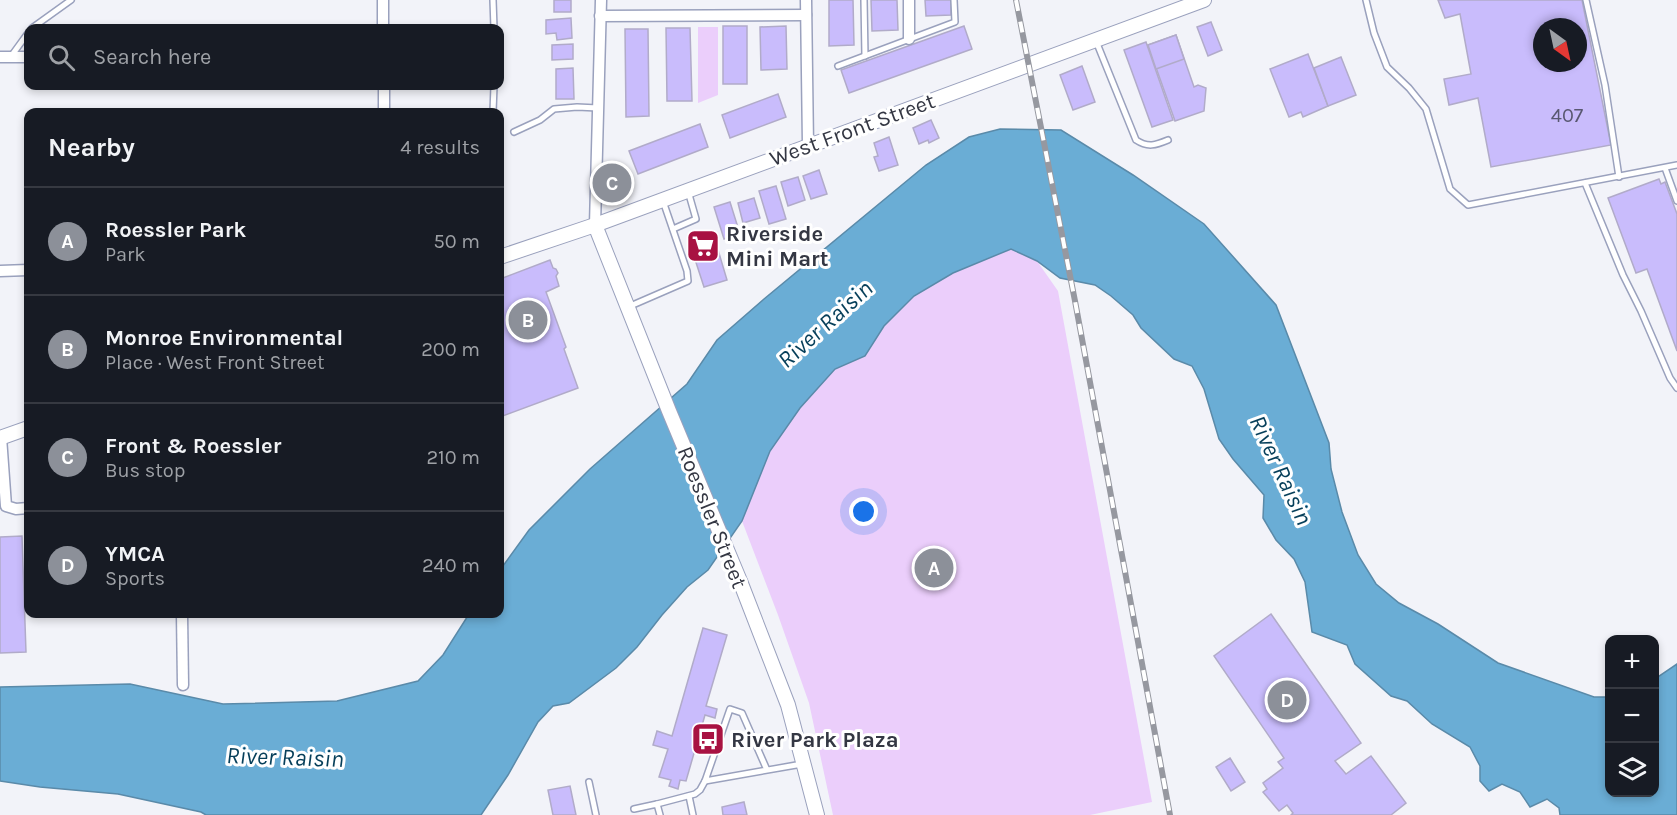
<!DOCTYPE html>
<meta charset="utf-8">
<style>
:root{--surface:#171b24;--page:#20242c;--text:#f1f3f6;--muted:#9ea1a6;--line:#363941;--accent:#8c9099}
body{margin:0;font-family:Karla,sans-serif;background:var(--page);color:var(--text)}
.controls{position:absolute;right:18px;bottom:18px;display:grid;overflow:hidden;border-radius:12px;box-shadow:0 3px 9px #0003}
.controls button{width:54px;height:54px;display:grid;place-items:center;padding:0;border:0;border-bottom:2px solid var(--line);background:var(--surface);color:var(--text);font:30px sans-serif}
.compass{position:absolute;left:1533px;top:18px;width:54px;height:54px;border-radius:50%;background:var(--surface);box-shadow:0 3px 9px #0003;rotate:147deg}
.you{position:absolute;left:864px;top:512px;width:21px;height:21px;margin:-15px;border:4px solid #fff;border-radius:50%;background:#1a73e8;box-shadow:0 0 0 9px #1a73e833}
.badge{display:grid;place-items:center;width:39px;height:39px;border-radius:50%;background:var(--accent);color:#fff;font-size:20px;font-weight:700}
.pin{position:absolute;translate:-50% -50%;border:3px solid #fff;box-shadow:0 2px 6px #0006}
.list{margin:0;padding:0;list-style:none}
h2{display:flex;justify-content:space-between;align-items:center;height:78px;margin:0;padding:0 24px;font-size:26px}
h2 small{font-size:20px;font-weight:400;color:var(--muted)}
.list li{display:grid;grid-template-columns:39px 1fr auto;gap:18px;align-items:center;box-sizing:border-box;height:108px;padding:0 24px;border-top:2px solid var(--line)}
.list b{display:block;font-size:22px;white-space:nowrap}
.list p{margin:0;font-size:20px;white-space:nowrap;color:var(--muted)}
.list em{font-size:20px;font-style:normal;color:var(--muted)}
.icon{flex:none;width:33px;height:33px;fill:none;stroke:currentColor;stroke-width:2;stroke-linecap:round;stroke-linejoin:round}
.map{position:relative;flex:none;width:1677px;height:815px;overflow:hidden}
.search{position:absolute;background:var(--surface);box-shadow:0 3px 9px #0003;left:24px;top:24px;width:480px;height:66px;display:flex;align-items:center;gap:15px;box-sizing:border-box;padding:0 21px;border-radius:12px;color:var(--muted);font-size:22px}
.panel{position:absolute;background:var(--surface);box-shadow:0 3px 9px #0003;left:24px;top:108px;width:480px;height:510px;border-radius:12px}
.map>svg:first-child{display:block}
</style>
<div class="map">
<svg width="1677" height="815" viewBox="0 0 1677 815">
<rect width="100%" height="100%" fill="#f2f3f9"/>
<g fill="#ebcefb">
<polygon points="698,27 718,27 718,95 698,103"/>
<polygon points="1011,249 1037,261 1058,291 1152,802 1090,815 833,815 809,703 778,615 742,521 770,451 800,408 835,369 865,356 884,326 914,296 953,273"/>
</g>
<polygon fill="#6aadd5" stroke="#5a8aa9" stroke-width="1.5" points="1000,129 1061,130 1133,175 1204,224 1276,305 1329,443 1331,469 1342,512 1358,555 1376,584 1399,603 1438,624 1498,663 1594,697 1609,697 1610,792 1654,792 1655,679 1677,664 1677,815 1560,815 1559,808 1547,799 1530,807 1520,792 1502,784 1489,791 1480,781 1480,766 1470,747 1432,724 1407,701 1391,696 1355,664 1347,645 1312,632 1305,582 1294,559 1276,540 1263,518 1264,495 1233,459 1219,439 1204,389 1192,366 1174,359 1141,328 1133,315 1111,296 1095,285 1060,278 1037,261 1011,249 953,273 914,296 884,326 865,356 835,369 800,408 770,451 742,521 708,570 687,587 662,615 637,647 616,668 569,703 553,706 538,722 508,775 481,815 206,815 201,812 118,794 40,787 0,781 0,687 130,684 223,704 337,701 418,681 443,655 469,614 500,614 500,570 529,530 590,469 687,384 717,340 764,299 926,165 969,137"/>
<g fill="#c9bcfc" stroke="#b1abc9" stroke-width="1.5" fill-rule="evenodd">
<rect x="554" y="0" width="17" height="12"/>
<polygon points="829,0 853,0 854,45 829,46"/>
<polygon points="871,0 897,0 898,30 872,31"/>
<polygon points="925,0 951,0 951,15 926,16"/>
<path d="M1438 0H1582L1611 145 1491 167 1478 98 1449 105 1444 79 1471 74 1460 14 1445 18ZM1542 27H1578V63H1542Z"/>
<polygon points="571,18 572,38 557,40 556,33 546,34 546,20"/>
<polygon points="1211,22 1222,50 1208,56 1197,27"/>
<rect x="723" y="26" width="24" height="58"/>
<polygon points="786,26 787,69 761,70 760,27"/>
<polygon points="964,26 972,49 849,93 841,70"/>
<polygon points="666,28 690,28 692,101 667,101"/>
<polygon points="625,29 648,29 649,116 626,117"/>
<polygon points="1176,35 1194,87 1198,85 1206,88 1204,111 1175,121 1148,45"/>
<polygon points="1176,35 1184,59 1156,69 1148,45"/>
<polygon points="1146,42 1173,120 1152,127 1124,50"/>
<polygon points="573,44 573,59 552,60 552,45"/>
<polygon points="1308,54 1328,106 1303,117 1301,112 1289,117 1270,69"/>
<polygon points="1341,57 1356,95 1328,106 1314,68"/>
<polygon points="1082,66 1095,102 1073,110 1060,75"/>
<polygon points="573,68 574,99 556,99 556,69"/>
<polygon points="778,94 786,117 730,138 722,115"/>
<polygon points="931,120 939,138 929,143 928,140 919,144 913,128"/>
<polygon points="700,124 708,147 638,174 629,151"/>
<polygon points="889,137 898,165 879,171 874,157 878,156 874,143"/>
<polygon points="819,170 827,194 811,199 803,176"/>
<polygon points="798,177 805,200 788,206 781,182"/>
<polygon points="1659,179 1661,184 1665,182 1677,214 1677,351 1647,269 1636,273 1608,198"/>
<polygon points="776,186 786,219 769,224 759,191"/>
<polygon points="754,198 760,218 743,223 738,203"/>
<polygon points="730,202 740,234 724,239 714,207"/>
<polygon points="713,233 727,280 704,287 689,241"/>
<polygon points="550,260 553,268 556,269 558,273 556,276 559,286 546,292 566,347 564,349 578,388 500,417 500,279"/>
<polygon points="22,536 26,652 0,653 0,537"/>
<polygon points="1271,614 1361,743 1335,761 1346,774 1371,756 1406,803 1391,815 1291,815 1293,813 1287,805 1279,811 1263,792 1267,789 1263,783 1283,768 1278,762 1284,758 1214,656"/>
<polygon points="703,628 727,635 706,706 717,709 715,718 705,715 686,781 680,780 678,789 669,786 671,780 659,777 668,749 653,745 657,731 672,736"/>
<polygon points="1230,758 1245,782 1231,791 1216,767"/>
<polygon points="570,786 576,815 553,815 548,790"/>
<polygon points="744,802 747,815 723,815 722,807"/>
</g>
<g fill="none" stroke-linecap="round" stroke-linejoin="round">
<defs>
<g id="service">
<polyline points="493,0 494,28"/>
<polyline points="864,0 865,56"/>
<polyline points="1366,0 1374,33 1387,67 1409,88 1426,109 1450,189 1468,205 1677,165"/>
<polyline points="1586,0 1605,85 1619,177"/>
<polyline points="32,28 71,0"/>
<path d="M1096 41 1136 140C1148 148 1156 145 1168 140"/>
<polyline points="12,55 28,33"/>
<polyline points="838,66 955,22 954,0"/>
<polyline points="493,112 494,86"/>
<polyline points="514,132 540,120 554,109 577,107 598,108"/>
<polyline points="1665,168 1677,201"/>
<polyline points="1585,183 1623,275 1641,311 1670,378 1677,388"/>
<polyline points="673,229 696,219 688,191"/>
<polyline points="628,307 688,281 687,271 663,201"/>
<polyline points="767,770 742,713 730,709 705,781 802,764"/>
<polyline points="589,782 596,815"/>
<polyline points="689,796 693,815"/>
<polyline points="657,804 695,794 700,790 705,781"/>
<polyline points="634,809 657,804 660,815"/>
</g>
<g id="minor">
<polyline points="383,0 383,28"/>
<polyline points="806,0 808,145"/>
<polyline points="909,0 909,39"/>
<polyline points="600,16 806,15"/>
<polyline points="0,57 28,57"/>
<polyline points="384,86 384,112"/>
<polyline points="595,225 601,0"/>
<polyline points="0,271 28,270"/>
<polyline points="1,437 6,506 16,509 28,508"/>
<polyline points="182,614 183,685"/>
</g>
<g id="tertiary">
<polyline points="595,225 669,411 740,581 788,705 817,815"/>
<polyline points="500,257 595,225 1204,0"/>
<polyline points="0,438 28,428"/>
</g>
</defs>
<use href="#service" stroke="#9aa1bd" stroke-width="8"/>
<use href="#minor" stroke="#9aa1bd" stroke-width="13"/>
<use href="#tertiary" stroke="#9aa1bd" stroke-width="16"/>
<use href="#service" stroke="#fff" stroke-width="5"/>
<use href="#minor" stroke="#fff" stroke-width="10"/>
<use href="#tertiary" stroke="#fff" stroke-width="14"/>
<defs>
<polyline id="rail" points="1016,0 1075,301 1170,815"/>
</defs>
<use href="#rail" stroke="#9698a0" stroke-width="6"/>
<use href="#rail" stroke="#fff" stroke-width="4" stroke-dasharray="11" stroke-linecap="butt"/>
</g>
<defs>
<symbol id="supermarket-square" viewBox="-11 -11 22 22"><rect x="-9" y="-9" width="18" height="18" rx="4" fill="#a81242" stroke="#fff"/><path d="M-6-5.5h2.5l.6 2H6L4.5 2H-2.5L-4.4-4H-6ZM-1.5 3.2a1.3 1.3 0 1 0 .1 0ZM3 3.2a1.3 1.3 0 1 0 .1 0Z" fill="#fff"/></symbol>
<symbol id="bus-square" viewBox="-11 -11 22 22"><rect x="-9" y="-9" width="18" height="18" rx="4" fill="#a81242" stroke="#fff"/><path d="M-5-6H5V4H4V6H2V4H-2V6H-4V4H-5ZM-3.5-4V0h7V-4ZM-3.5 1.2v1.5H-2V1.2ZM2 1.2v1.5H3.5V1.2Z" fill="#fff"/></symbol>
</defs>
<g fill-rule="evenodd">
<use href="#supermarket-square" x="684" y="227" width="38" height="38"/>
<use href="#bus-square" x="689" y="720" width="38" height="38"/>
</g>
<g text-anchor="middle" stroke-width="6" stroke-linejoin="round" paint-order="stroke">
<g font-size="20" fill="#595871">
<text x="1567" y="122">407</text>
</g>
<g font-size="22" fill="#343743" stroke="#fff">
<text transform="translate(852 129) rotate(-20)" y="8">West Front Street</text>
<text transform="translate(713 517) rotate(68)" y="8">Roessler Street</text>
</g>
<g font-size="22" font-weight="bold" fill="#343743" stroke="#fff" text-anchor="start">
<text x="726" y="241">Riverside<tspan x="726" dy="25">Mini Mart</tspan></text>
<text x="731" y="747">River Park Plaza</text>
</g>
<g font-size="24" font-style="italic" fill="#063f5a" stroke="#fff">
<text transform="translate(825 324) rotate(-42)" y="8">River Raisin</text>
<text transform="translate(1281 470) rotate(65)" y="8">River Raisin</text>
<text transform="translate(285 757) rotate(2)" y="8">River Raisin</text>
</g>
</g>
</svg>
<div class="controls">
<button>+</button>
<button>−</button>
<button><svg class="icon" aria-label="layers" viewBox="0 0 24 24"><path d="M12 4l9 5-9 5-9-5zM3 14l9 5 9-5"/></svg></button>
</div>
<svg class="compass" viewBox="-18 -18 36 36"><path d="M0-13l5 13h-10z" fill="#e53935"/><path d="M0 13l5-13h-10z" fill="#9ea1a6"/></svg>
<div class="you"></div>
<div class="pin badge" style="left:934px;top:568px">A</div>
<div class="pin badge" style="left:528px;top:320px">B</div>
<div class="pin badge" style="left:612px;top:183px">C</div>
<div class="pin badge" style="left:1287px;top:700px">D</div>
<div class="search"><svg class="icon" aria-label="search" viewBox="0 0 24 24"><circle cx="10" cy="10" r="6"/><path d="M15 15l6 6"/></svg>Search here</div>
<section class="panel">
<h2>Nearby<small>4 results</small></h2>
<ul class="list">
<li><span class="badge">A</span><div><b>Roessler Park</b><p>Park</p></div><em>50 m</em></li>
<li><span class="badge">B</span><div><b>Monroe Environmental</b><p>Place · West Front Street</p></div><em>200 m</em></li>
<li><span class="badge">C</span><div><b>Front &amp; Roessler</b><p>Bus stop</p></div><em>210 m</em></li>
<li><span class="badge">D</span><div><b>YMCA</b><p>Sports</p></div><em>240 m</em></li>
</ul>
</section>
</div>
